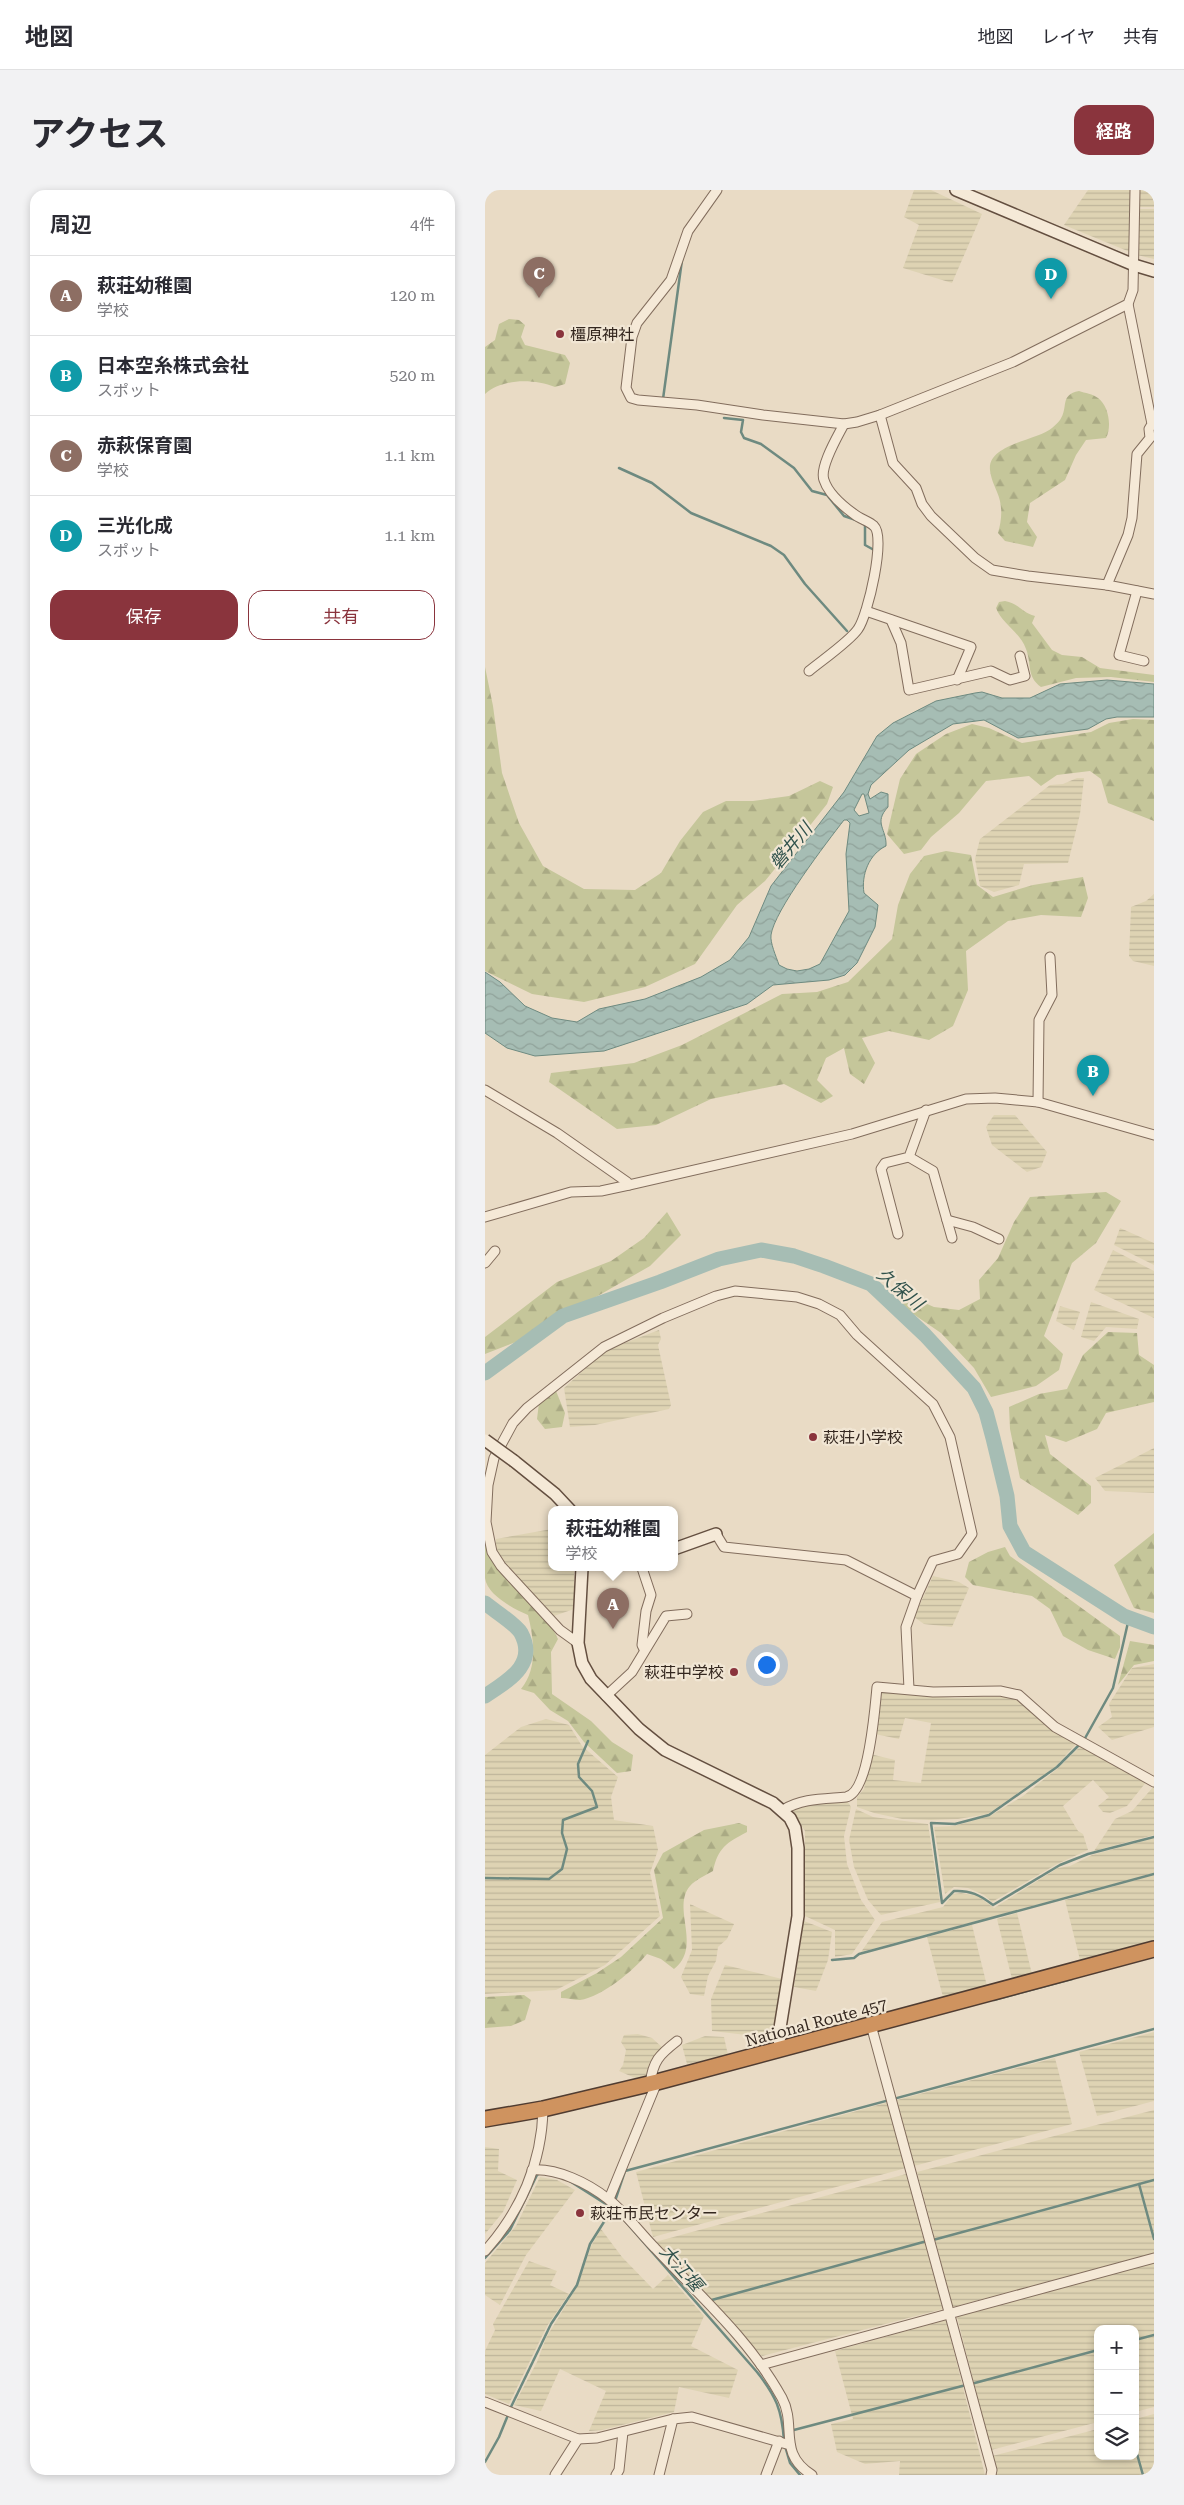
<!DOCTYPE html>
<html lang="ja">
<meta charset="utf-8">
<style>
:root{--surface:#fff;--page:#f2f2f3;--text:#2b2b33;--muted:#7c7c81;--line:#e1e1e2;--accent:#8a343d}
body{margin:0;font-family:"Roboto Serif","Noto Sans JP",serif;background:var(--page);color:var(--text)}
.controls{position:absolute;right:15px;bottom:15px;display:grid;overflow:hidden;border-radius:10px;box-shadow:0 2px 8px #0003}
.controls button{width:45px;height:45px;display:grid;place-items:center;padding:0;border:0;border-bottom:1px solid var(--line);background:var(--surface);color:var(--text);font:25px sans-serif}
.you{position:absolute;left:281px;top:1474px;width:18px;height:18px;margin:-12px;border:4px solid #fff;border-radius:50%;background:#1a73e8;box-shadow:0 0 0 8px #1a73e833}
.badge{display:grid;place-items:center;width:32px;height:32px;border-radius:50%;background:var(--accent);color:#fff;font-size:16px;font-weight:700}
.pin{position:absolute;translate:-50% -41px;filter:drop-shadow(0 1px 2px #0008)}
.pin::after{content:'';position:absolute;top:26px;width:18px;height:15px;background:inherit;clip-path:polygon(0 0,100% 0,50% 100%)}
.popup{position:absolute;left:63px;top:1316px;width:130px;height:65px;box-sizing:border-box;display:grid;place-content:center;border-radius:10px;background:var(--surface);filter:drop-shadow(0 1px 4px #0005);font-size:16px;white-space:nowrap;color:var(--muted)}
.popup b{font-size:19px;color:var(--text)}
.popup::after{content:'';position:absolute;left:50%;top:100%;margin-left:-10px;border:10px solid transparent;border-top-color:var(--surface)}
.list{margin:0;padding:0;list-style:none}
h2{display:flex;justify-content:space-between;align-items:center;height:65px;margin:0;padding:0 20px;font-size:21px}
h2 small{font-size:16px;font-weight:400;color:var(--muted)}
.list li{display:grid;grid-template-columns:32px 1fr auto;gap:15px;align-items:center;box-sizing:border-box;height:80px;padding:0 20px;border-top:1px solid var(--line)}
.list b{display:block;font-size:19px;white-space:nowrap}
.list p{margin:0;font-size:16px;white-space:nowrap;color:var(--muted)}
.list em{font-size:16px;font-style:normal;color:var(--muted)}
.actions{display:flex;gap:10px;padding:15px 20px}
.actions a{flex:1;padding:11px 0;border:1px solid var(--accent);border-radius:15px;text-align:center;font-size:18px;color:var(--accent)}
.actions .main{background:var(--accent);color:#fff}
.icon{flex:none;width:28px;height:28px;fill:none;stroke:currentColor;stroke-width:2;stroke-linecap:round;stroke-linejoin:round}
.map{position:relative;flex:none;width:669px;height:2285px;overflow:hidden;border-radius:15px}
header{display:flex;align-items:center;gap:30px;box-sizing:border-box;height:70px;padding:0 25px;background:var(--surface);border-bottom:1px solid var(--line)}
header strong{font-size:24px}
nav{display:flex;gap:28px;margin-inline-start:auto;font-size:18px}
.intro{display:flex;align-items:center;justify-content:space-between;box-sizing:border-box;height:120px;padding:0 30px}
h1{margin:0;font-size:35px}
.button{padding:12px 22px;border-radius:15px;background:var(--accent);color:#fff;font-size:18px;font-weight:700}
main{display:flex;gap:30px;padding:0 30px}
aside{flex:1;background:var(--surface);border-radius:15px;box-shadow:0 2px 8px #0003}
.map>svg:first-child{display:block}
</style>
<header>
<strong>地図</strong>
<nav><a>地図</a><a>レイヤ</a><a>共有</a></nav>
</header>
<div class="intro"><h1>アクセス</h1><a class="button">経路</a></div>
<main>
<aside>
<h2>周辺<small>4件</small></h2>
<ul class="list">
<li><span class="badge" style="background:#8d6e63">A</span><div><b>萩荘幼稚園</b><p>学校</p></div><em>120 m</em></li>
<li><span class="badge" style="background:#0f9aa8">B</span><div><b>日本空糸株式会社</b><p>スポット</p></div><em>520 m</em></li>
<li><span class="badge" style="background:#8d6e63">C</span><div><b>赤萩保育園</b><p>学校</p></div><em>1.1 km</em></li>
<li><span class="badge" style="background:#0f9aa8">D</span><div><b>三光化成</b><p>スポット</p></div><em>1.1 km</em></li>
</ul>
<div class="actions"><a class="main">保存</a><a>共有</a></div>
</aside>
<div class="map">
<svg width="669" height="2285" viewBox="0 0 669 2285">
<defs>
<pattern id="farmland-rules" width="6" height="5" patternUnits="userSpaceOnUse" patternTransform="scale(1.25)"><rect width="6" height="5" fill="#ded3b3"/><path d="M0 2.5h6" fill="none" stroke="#bfb59a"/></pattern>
<pattern id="forest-firs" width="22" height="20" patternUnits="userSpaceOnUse" patternTransform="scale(1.25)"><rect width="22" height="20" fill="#c5c69a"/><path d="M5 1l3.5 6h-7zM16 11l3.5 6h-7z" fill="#aaaa84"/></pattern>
<pattern id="water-waves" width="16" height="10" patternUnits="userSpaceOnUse" patternTransform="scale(1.25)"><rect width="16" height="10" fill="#a6bdb4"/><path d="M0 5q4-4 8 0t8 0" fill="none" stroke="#90a29a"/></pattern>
</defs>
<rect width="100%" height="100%" fill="#e9dbc5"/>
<g fill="url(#farmland-rules)">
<polygon points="429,0 446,0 497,24 467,93 418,78 434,35 419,27"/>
<polygon points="603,0 645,0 645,62 579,35"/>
<rect x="652" y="0" width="17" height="17"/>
<polygon points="652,19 669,19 669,69 652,65"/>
<polygon points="592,588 599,588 595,624 583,673 539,674 534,695 509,702 495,696 490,669 495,649 565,595 578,594"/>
<polygon points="669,704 669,776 648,771 644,766 646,717 661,711"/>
<polygon points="509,925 530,925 562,962 556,977 542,982 507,955 501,937"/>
<polygon points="635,1038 669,1053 669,1075 629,1055"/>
<polygon points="628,1060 669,1081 669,1128 609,1100"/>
<polygon points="606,1112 654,1129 652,1139 621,1137 609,1151 596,1147"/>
<polygon points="575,1116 595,1122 589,1140 571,1131"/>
<polygon points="174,1140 176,1149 173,1155 186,1215 184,1219 110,1235 85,1237 79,1198 121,1160"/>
<polygon points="669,1258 669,1303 620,1301 610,1288"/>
<polygon points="67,1339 67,1378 89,1378 89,1419 69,1426 19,1373 11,1359 11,1349"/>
<polygon points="448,1386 474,1392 484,1398 467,1437 439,1434 429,1427"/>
<polygon points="669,1474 669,1537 627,1550 613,1537 627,1527 624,1514 647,1478"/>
<polygon points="397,1502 470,1508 527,1506 567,1538 592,1553 570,1577 503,1624 473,1629 446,1630 417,1629 389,1623 372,1617 372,1607 379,1599 385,1564 410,1570 408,1590 436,1593 446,1533 420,1528 414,1549 390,1544"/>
<polygon points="61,1529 84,1535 97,1556 133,1587 126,1607 129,1630 168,1636 173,1660 165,1683 175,1726 120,1775 71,1800 0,1804 0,1565 36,1537"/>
<polygon points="596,1556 662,1591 642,1616 625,1623 618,1622 613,1616 624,1607 608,1590 578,1616 593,1641 598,1644 603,1660 572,1674 507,1712 499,1705 483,1698 469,1697 460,1704 449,1637 469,1636 505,1626 538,1606 572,1579"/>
<polygon points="669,1596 669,1645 609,1661 630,1629 647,1621"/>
<polygon points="362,1610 366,1617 359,1646 362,1674 376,1710 390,1730 367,1764 350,1767 350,1740 320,1726 320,1641 308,1623 309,1618 341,1611"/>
<polygon points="371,1619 388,1627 443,1634 455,1712 396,1725 383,1710 369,1677 364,1650"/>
<polygon points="669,1648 669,1683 376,1762 397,1732 458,1717 468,1704 476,1703 493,1706 509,1718 573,1678 585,1676 607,1665"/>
<polygon points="669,1685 669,1751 595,1770 580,1710"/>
<polygon points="205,1714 249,1734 242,1749 233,1757 231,1771 223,1786 219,1806 205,1804 196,1787 207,1760"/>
<polygon points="532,1723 547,1784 527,1789 512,1729"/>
<polygon points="319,1731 347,1742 343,1770 331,1801 309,1797"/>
<polygon points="487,1735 502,1796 458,1807 442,1747"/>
<polygon points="240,1775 297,1789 287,1842 270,1846 227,1841 226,1809"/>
<polygon points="669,1842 669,1911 612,1926 594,1862"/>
<polygon points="153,1844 167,1848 178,1858 165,1872 161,1886 150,1888 134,1881 138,1875 141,1860 136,1852 139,1845"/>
<polygon points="220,1846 239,1847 243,1865 202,1874 197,1855"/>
<polygon points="570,1868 587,1934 429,1976 412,1910"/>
<polygon points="404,1912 421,1978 168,2047 151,1982"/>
<polygon points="669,1920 669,2063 468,2117 432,1982"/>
<polygon points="0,1957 14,1959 13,1981 32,1990 18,2022 0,2044"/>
<polygon points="421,1984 458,2119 277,2166 170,2052"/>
<polygon points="55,1987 72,1990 90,2000 41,2065 15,2115 0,2105 0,2073 31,2036"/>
<polygon points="116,2039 137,2067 168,2099 183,2085 219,2126 206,2156 253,2180 244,2208 194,2197 189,2222 117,2240 104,2241 121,2201 75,2179 56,2221 29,2215 52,2172 61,2148 93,2095 106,2056"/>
<polygon points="44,2071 72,2081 65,2095 84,2104 62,2136 24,2214 0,2204 0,2161 10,2140 8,2134"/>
<polygon points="669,2073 669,2217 650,2222 650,2139 613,2139 613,2232 506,2260 472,2127"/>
<polygon points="461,2130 500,2285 414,2285 415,2271 380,2274 352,2262 346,2234 368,2229 350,2161"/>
<polygon points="669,2224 669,2285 511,2285 507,2266 613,2239 613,2266 650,2266 650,2229"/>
</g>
<g fill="url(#forest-firs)">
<path d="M24 129 34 130 40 135 36 147 40 155 80 165 85 173 80 194 70 197C49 189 18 188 0 204V157L10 150 14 134Z"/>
<path d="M594 201C600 203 608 204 613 208 624 216 627 237 621 248L601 250 591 265 580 290 545 313 542 332 552 347 548 357 520 351 513 343C517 329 518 316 512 302 509 294 506 289 505 280 502 254 554 250 567 238 570 235 573 233 575 230 584 217 574 205 594 201Z"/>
<path d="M520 411C533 413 536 422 550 426L547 433 567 460 577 465 597 467 615 478 669 485V492L626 487 591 488 556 497C541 486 547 474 541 459 535 442 517 434 511 418L514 412Z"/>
<polygon points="0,477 8,516 17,583 34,633 58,676 99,699 150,700 176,683 195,651 218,622 241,611 268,611 304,606 335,591 348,597 342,614 327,633 280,691 252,715 210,774 160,797 99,812 47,804 0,781"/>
<polygon points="648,529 669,530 669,631 623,613 616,589 605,581 572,585 556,596 544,586 501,591 474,623 446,647 436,660 419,664 402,644 415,589 431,564 461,544 487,534 504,538 537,553 606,542 624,533"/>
<polygon points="461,661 486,665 492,695 508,707 548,695 598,687 603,708 596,727 556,725 523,731 481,761 483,800 468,836 444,850 404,841 377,848 390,873 379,894 365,884 359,858 341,868 332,890 348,906 336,913 299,894 226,909 171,935 132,939 64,892 66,883 149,873 197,855 297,804 332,802 363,792 407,749 413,715 425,684 439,666"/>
<polygon points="621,1002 636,1011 611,1053 587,1073 559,1146 578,1164 574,1180 551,1196 506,1207 489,1178 456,1143 415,1115 419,1104 449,1117 474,1120 495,1109 494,1090 513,1068 529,1032 545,1007"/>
<polygon points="182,1022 196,1045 165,1076 36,1150 0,1164 0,1147 72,1092 126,1071 159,1048"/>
<polygon points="623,1142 652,1143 654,1165 669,1175 669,1212 621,1223 612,1239 581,1252 560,1245 565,1264 606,1296 606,1313 593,1325 535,1288 525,1239 524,1217 554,1204 582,1199 598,1165"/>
<polygon points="71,1201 80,1223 77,1237 60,1239 52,1229 54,1213"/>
<polygon points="669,1343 669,1423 649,1418 629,1375"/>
<path d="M0 1352C12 1392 56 1411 73 1449L66 1462 67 1504 106 1531 127 1552 148 1565 146 1581 132 1583 99 1552 83 1531 65 1520 49 1503 36 1499C53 1478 49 1450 43 1425 29 1419 2 1405 0 1388 0 1376 0 1364 0 1352Z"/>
<polygon points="520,1357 525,1366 635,1446 635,1457 630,1469 603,1460 578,1446 565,1419 547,1406 488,1395 480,1387 484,1372 503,1362"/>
<polygon points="645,1451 669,1455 669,1471 649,1475 633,1495"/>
<path d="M254 1633 262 1636V1642C241 1653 233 1658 228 1681 221 1685 210 1690 205 1696 186 1718 218 1757 189 1779L176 1769 162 1764C149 1780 117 1807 95 1810 89 1810 82 1808 76 1808V1802L112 1783 136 1767 178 1728 169 1680 178 1663 219 1640Z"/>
<polygon points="39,1805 46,1810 40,1830 26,1836 0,1838 0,1807"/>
</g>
<path fill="url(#water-waves)" stroke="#6e8a80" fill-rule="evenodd" d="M622 490 669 494V527H632L621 529 603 539 533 548 499 530 468 534 424 560 386 595 383 604 385 609 396 602 403 604V617C388 633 402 639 401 656 384 664 376 685 379 703L393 715 390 737 372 773 360 785 344 790 288 795 262 814 119 861 50 866 22 858 0 843V782L15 792 40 816 67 828 92 832 114 819 160 809 216 787 245 770 264 747 286 696 359 602 392 546 408 533 451 511 490 503 497 502 517 508H545L575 494ZM377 604H379L384 623 374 626 369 620ZM359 630H362L365 633 361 664 364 721 335 774 324 779 312 781 302 779 294 775C291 766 285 753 286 745 289 721 342 652 359 630Z"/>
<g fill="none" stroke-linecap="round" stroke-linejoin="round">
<g stroke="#6e8a80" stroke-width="2.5">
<polyline points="178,209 197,70"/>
<polyline points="239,228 258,230 256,242 259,248 276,254 309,278 327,301 342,305 359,326 371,330"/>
<polyline points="134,278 167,293 206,323 286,356 299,365 320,394 362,441"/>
<polyline points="378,334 380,335 380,355 389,360"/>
<polyline points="599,1550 628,1498 644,1428"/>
<path d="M595 1554 572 1577 504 1625 470 1634 446 1633 457 1713 469 1701C485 1700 495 1705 508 1715L575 1675 603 1664 669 1647"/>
<polyline points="0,1688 64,1689 77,1679 82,1659 77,1643 78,1630 112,1617 107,1601 94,1587 93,1574 103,1551"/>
<polyline points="347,1770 369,1768 374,1764 669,1684"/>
<polyline points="509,1810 587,1789"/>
<polyline points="83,1990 127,2018"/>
<polyline points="654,1994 669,2049"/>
<polyline points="130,2011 140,1981 669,1839"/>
<path d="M133 2023 272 2182C291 2206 297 2220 299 2251"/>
<polyline points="448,2050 669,1990"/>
<polyline points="0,2068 25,2040 52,1985 56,1983"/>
<polyline points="223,2111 442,2051"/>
<polyline points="650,2150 669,2145"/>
<polyline points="486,2194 613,2160"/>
<polyline points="25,2219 66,2134 92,2095 105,2054 129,2016"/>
<polyline points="305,2241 481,2195"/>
<polyline points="300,2256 305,2273 315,2285"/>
<polyline points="650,2257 658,2285"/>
<polyline points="0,2272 14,2247 23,2225"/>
</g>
<g stroke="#a6bdb4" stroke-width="15">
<polyline points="0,1183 78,1126 175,1092 234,1069 276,1060 309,1066 339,1076 386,1094 440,1145 489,1198 501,1222 508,1248 522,1306 525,1336 539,1362 639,1426 669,1437"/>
<path d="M0 1413C8 1420 31 1434 36 1443 53 1475 22 1491 0 1506"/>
</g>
<defs>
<g id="street">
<polyline points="232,0 203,41 186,90 152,133 147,147 141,198 146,208 153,210 212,215 278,225 359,234 372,232 395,225 528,172 643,114 648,100 650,0"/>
<polyline points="643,114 667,234 664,239 665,248 652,264 647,328 643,345 622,395 669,404"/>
<polyline points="395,225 408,273 431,298 437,314 446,326 490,368 507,380 543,386 622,395"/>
<polyline points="652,401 634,465 659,471"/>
<polyline points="381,421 486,457 472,490"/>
<polyline points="406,430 416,453 424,500 506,481 525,490 540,486 535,466"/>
<path d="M324 481C336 471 365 451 373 439 383 425 401 347 389 336 384 331 375 329 369 324 358 316 343 303 339 290 334 277 353 246 359 234"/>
<polyline points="0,900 72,943 142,992 144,995"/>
<polyline points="553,912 554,830 567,805 565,767"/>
<polyline points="424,967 448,981 467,1048"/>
<polyline points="0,1027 86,1002 116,1001 144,995 367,944 481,909 510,908 553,912 669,945"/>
<polyline points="462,1030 488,1037 514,1049"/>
<polyline points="413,1044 396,979 400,973 424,967 441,920"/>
<polyline points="0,1073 10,1061"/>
<polyline points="231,1344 239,1357 361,1370 432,1406"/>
<polyline points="157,1378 166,1405 161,1421 157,1455 159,1459"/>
<polyline points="93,1453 75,1440 16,1376 7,1362 1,1332 3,1295 9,1268 28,1233 42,1218 119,1157 178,1128 231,1106 250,1101 312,1107 334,1114 355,1125 372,1145 448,1214 465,1247 487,1344 473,1364 448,1371 432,1406 421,1437 424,1499"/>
<polyline points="121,1506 147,1482 181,1426 202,1424"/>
<path d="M298 1620C317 1608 340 1609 361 1607 384 1603 390 1517 392 1497L448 1502 515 1501 534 1505 570 1537 669 1592"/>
<polyline points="386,1835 507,2280 506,2285"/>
<path d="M165 1894C168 1871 174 1865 192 1851"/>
<path d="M47 1980C72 1978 103 1993 123 2009 138 2020 156 2044 170 2058 214 2105 266 2151 297 2208 312 2236 292 2263 327 2285"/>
<polyline points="124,2009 172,1892"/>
<path d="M0 2061C35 2022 57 1973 58 1919"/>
<polyline points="276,2175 669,2068"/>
<polyline points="0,2212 93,2249 112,2248 188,2229 207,2227 305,2255"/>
<polyline points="70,2285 93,2249"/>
<polyline points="131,2285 134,2280 138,2242"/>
<polyline points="174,2285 188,2229"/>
<polyline points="281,2285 294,2251"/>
</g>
<g id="secondary">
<polyline points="471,0 649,75 669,81"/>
<polyline points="29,1271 70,1304 85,1320"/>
<polyline points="189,1359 231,1344"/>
<polyline points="97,1378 93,1453 97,1473 106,1489 154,1539 180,1560 288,1613 305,1628 310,1638 313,1658 313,1726 294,1844 295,1859"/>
</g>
<polyline id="highway" points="0,1929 58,1919 172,1892 669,1759"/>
</defs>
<use href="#street" stroke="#826d5d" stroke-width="11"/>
<use href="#secondary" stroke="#644f40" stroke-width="14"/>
<use href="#highway" stroke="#503c31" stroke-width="18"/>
<use href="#street" stroke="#f5e9d7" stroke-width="9"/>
<use href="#secondary" stroke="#f5e9d7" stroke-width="11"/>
<use href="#highway" stroke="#cf935f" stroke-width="15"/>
<defs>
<polyline id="secondary-bridge" points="0,1250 29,1271"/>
</defs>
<use href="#secondary-bridge" stroke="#644f40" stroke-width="14" stroke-linecap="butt"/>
<use href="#secondary-bridge" stroke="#f5e9d7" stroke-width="11"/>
</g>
<g fill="#8a343d" stroke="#f1e6d4" stroke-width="2">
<circle cx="75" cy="144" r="5"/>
<circle cx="328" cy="1247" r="5"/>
<circle cx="249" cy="1482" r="5"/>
<circle cx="95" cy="2023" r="5"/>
</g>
<g text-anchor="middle" stroke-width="4.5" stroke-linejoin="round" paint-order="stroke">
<g font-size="16" fill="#34271f" stroke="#f1e6d4" text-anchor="start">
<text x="85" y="150">橿原神社</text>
<text x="338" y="1253">萩荘小学校</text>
<text x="239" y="1488" text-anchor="end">萩荘中学校</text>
<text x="105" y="2029">萩荘市民センター</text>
</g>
<g font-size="16" fill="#34271f" stroke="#f1e6d4">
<text transform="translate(331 1832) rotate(-15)" y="6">National Route 457</text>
</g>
<g font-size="18" font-style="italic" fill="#30524c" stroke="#f1e6d4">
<text transform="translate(306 656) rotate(-50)" y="6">磐井川</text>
<text transform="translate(415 1099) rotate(40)" y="6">久保川</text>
<text transform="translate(196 2078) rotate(49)" y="6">大江堰</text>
</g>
</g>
</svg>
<div class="controls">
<button>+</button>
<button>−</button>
<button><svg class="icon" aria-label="layers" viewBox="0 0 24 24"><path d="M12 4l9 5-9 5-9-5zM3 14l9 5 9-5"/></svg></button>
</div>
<div class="you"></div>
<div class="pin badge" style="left:128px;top:1439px;background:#8d6e63">A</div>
<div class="popup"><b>萩荘幼稚園</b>学校</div>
<div class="pin badge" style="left:608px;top:906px;background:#0f9aa8">B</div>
<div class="pin badge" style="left:54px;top:108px;background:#8d6e63">C</div>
<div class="pin badge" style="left:566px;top:109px;background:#0f9aa8">D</div>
</div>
</main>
